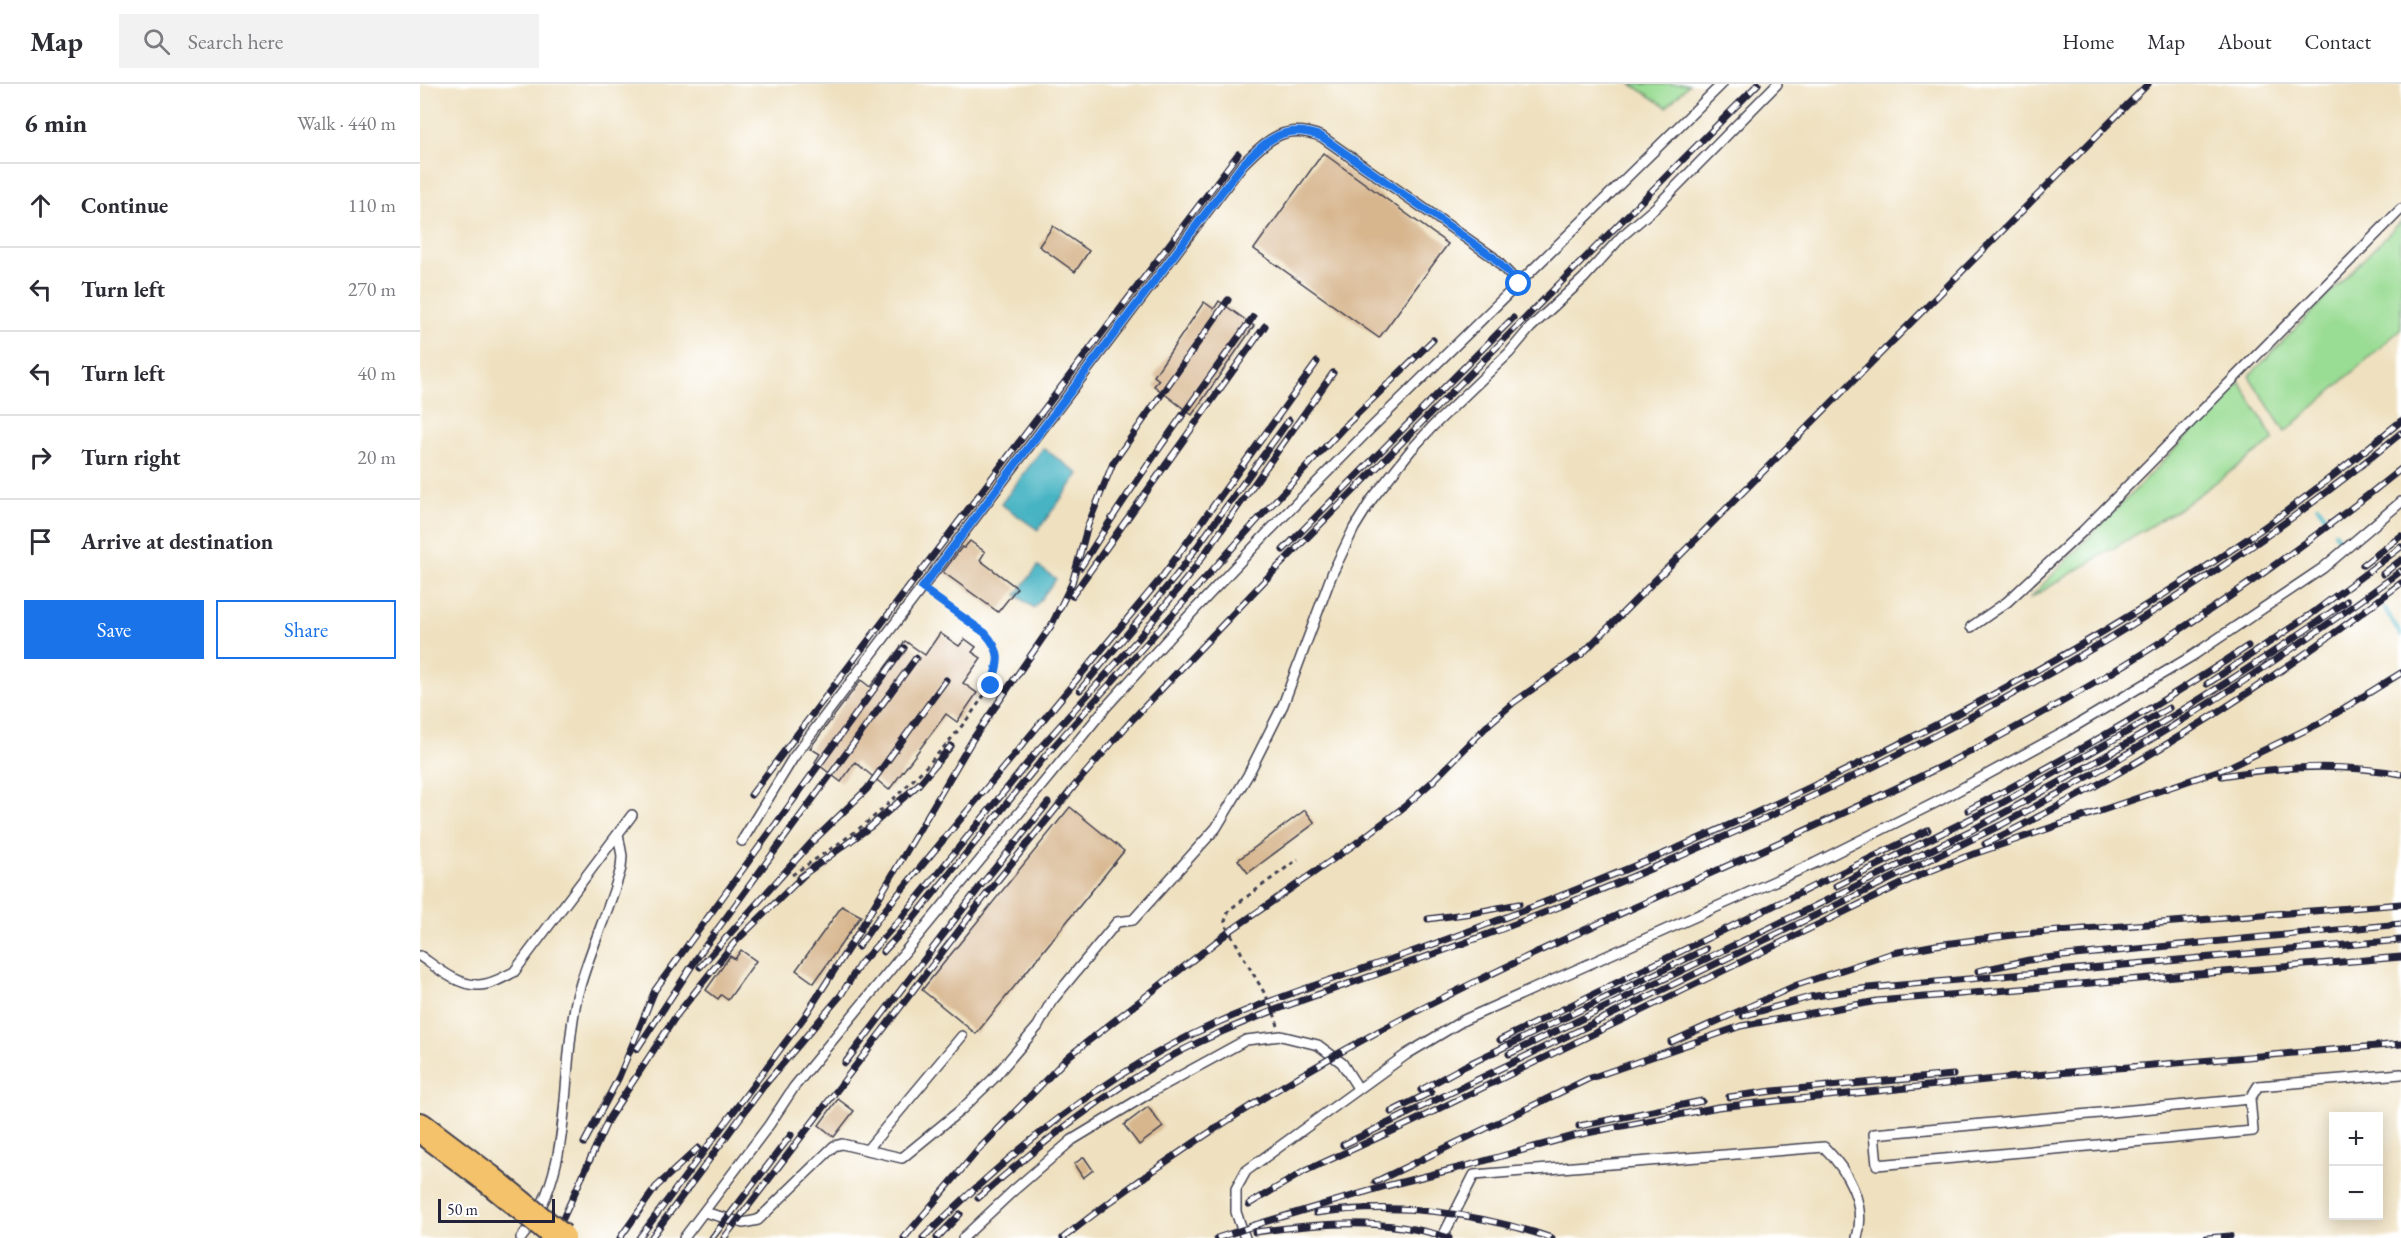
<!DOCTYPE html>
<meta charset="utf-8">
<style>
:root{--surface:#fff;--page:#f2f2f3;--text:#2b2b33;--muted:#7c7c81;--line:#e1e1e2;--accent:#1a73e8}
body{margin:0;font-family:"EB Garamond",serif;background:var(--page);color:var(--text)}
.controls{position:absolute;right:18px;bottom:18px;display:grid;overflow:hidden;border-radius:0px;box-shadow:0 3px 15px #0003}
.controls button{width:54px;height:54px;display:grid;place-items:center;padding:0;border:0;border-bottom:2px solid var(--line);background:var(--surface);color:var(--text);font:30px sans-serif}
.scale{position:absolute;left:18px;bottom:15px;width:117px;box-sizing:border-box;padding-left:6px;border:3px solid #22223b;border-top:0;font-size:16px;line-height:21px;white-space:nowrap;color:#22223b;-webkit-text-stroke:4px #fff;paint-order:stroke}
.stop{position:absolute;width:18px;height:18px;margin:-14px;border:4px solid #1a73e8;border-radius:50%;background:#fff}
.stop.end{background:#1a73e8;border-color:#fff;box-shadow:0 2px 6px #0008}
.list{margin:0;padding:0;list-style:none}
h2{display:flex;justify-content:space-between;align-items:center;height:78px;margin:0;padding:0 24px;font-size:26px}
h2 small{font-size:20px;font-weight:400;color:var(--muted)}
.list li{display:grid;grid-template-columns:39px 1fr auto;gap:18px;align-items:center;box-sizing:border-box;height:84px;padding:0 24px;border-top:2px solid var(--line)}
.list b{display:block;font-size:22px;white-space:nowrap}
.list em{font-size:20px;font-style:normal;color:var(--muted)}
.actions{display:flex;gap:12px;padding:18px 24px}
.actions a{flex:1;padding:14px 0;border:2px solid var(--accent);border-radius:0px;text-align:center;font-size:21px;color:var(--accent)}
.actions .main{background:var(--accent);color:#fff}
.icon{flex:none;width:33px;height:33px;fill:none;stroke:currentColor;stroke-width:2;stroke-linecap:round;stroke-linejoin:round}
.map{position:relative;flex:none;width:1981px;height:1154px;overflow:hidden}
header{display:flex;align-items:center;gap:36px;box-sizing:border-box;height:84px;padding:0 30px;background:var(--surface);border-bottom:2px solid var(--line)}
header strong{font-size:28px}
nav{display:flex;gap:33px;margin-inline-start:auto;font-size:21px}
.search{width:420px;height:54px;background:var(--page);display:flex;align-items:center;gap:15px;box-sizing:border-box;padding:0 21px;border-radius:0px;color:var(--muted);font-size:22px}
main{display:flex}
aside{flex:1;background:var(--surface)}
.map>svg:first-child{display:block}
</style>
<header>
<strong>Map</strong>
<div class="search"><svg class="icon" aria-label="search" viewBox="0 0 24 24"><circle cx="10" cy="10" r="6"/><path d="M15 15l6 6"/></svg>Search here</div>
<nav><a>Home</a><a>Map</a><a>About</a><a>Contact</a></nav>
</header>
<main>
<aside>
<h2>6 min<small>Walk · 440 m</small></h2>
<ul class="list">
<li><svg class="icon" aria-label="ahead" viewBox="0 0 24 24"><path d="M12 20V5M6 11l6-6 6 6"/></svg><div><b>Continue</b></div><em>110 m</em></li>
<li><svg class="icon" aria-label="left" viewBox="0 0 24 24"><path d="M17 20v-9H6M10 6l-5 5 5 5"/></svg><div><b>Turn left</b></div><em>270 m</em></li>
<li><svg class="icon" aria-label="left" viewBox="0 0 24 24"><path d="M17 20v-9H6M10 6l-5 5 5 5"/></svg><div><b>Turn left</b></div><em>40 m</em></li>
<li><svg class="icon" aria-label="right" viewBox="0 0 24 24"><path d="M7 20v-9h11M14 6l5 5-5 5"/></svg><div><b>Turn right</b></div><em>20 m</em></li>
<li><svg class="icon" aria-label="arrive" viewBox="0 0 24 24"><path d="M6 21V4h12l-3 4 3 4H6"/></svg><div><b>Arrive at destination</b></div></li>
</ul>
<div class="actions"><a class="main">Save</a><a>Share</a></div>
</aside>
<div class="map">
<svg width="1981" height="1154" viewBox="0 0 1981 1154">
<rect width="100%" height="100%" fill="#fff"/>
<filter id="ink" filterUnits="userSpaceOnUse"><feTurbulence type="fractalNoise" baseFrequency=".0167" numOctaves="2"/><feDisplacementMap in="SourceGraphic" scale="12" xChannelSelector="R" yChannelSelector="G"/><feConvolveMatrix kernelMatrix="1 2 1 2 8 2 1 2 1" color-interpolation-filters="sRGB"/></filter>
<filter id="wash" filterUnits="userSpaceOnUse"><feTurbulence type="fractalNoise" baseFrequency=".008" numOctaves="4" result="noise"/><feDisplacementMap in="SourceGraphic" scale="24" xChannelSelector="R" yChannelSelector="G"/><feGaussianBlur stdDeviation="1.35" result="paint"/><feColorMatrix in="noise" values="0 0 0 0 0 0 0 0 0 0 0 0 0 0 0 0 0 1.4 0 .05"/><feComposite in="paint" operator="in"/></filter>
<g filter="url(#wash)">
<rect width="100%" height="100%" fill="#efe1c0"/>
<g fill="#99dc93" stroke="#5e7f67" stroke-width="1.5">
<polygon points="1211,0 1269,0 1247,23"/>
<polygon points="1981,137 1981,245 1865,348 1829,292"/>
<polygon points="1820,298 1854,356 1760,424 1609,515"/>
</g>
<g fill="#47b4c3" stroke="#346b7f" stroke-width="1.5">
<polygon points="623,364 659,390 618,446 581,420"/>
<polygon points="618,482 636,495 614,524 596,511"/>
</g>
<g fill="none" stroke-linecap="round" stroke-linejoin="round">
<g stroke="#47b4c3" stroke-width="4.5">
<polyline points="1898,422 1906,434"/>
<polyline points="1915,449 1922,459"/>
<polyline points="1965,525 1981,551"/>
</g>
</g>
<g id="blocks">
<g fill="#d7b68e">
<polygon points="903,69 1028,160 959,254 834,165"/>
<polygon points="633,142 669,167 655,188 619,162"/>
<polygon points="799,217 834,242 772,331 734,302 739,296 734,292 784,218 794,225"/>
<polygon points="550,457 565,468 560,476 597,504 578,528 523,488 542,463 544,464"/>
<polygon points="520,549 539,562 545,555 556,563 552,568 561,574 543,599 557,609 537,638 526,630 469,706 435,678 421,698 395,678 400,670 390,664 441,596 450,603 485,557 505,571"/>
<polygon points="650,723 704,767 556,950 502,906"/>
<polygon points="885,726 895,739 828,789 818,776"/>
<polygon points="422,822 441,832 394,899 376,886"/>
<polygon points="321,866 336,877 308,916 301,911 298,915 286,906 310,872 315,875"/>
<polygon points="418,1015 434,1027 414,1053 399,1041"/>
<polygon points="728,1023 743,1043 719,1061 704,1041"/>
<polygon points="664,1073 673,1086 663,1094 654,1080"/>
</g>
</g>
</g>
<g filter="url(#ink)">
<use href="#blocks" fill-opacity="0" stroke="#413f4f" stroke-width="1.5"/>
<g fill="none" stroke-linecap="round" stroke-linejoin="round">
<defs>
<g id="lane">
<polyline points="1551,543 1587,518 1663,447 1981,125"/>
<path d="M322 757 373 674 823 80C848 55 866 38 902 53L1073 173 1099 200"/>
<path d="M0 872C16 883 38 902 59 901 71 901 84 893 94 888L212 731"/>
<polyline points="1830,1015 1454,1050 1457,1081 1833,1047 1830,1015 1838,1002 1981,990"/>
<polyline points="447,1066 482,1074 542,1025 573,995 618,942 631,918 697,838 713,836 796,744 828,691 863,621 912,490 934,444 952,415 991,366 1013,342 1089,269 1110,244 1164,194 1202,152 1236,123 1357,0"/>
<polyline points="284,1128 323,1139 338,1136 414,1062 422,1060 447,1066 542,952"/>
<path d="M101 1154C156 1088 139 992 157 913 168 869 189 828 201 784L202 772 198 750"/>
<polyline points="264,1154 349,1041 374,1003 686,623 764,537 850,446 945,350 1302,0"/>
<polyline points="543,1154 593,1107 652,1056 733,1007 826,956 861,952 898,961 922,979 938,1004"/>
<polyline points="825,1154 816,1128 816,1105 826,1087 987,970 1044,936 1395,779 1515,719 1645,648 1772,572 1903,484 1981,418"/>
<path d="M1022 1154 1054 1091 1404 1063C1427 1086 1447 1119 1437 1154"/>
</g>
<polyline id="primary" points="0,1043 69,1095"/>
</defs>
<use href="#lane" stroke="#413f4f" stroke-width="12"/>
<use href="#primary" stroke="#413f4f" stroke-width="32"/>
<g stroke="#413f4f" stroke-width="3" stroke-dasharray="4.5 4.5" stroke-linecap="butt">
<path d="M372 791C398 773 426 756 451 735 481 710 587 608 578 568 576 561 570 555 565 549L511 510"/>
<path d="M858 942C852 919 840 902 828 881 820 867 814 853 804 840L809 826 878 775"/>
</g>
<use href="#lane" stroke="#fff" stroke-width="9"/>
<use href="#primary" stroke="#f4c26a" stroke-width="28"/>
<defs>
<g id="rail">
<polyline points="863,466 1093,234"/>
<polyline points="1943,481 1981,452"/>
<path d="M661 483C714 397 774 315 833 233"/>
<polyline points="1963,490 1981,476"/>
<polyline points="652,512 845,242"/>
<polyline points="1787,600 1890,531 1981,463"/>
<polyline points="660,606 756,492 869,336"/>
<path d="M1802 692C1862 682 1920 679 1981 690"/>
<polyline points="331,711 818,70"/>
<path d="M1548 726C1644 676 1737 623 1828 562"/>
<path d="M1565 760C1711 688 1852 599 1981 499"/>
<polyline points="379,794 450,743 499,700 531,662"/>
<polyline points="1416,802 1582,719 1749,624"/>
<polyline points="1008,835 1052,829 1099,820"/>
<polyline points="438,863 460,832 742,493 897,278"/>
<polyline points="463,868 488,841 626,671 842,431 922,345 1013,256"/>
<polyline points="280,883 391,759 447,705 526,596"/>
<polyline points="1558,887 1609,876 1644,872 1981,840"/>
<polyline points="1323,932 1390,913 1448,904 1981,856"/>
<polyline points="1080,956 1508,746"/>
<polyline points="1251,958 1377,901 1473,869 1516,861 1601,850 1981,820"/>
<polyline points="217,965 283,865 496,574"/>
<path d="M1089 970 1552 746C1682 677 1808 602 1927 517"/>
<polyline points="425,979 562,800 628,719"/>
<polyline points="1001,1006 1043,983 1286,865"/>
<polyline points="1309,1013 1353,1007 1533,991"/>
<polyline points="971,1028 1011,1008"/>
<polyline points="1159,1042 1282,1017"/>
<polyline points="164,1059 199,993 235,906 484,564"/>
<path d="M923 1061 1581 741C1723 665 1852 583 1981 487"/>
<polyline points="955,1098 1168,995 1321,942 1457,917 1981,873"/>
<path d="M558 1114C622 1059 687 1006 763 966 826 934 894 912 960 889 1038 862 1114 834 1190 802 1470 685 1746 544 1981 349"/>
<polyline points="829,1120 885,1087 992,1038 1500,791 1545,773 1809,683 1900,639 1981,589"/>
<path d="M896 1129C978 1118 1053 1128 1132 1154"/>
<polyline points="831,1142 966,1102 1046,1082 1157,1051 1298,1023 1626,990 1981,960"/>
<path d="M835 1148C901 1139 965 1133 1029 1154"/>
<polyline points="134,1154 189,1034 256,932 314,859 385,790"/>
<polyline points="200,1154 236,1103 278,1064"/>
<polyline points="219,1154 385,932 438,849 553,655 631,542 652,499 668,441 693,379 808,216"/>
<polyline points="231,1154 343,1003 421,911 440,880 483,832 618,666 718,555 771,489 913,289"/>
<polyline points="292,1154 371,1051"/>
<polyline points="304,1154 569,807 656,700 711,637 850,491 1338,0"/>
<polyline points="484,1154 558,1066 649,972 810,847 935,760 984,723 1013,697 1070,639 1093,619 1162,570 1728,0"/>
<path d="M503 1154C572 1086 646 1022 730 973 808 927 897 901 983 871 1077 838 1170 801 1262 762 1451 679 1639 583 1811 466 1870 427 1926 382 1981 337"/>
<polyline points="517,1154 540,1130"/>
<path d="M643 1154C755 1066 876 989 1003 924 1176 835 1358 764 1532 677 1691 597 1842 497 1981 385"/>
<polyline points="797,1154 837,1141"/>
<polyline points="1787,1154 1810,1152"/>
</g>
</defs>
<use href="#rail" stroke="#22223b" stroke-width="7"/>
<use href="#rail" stroke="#fff" stroke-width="4.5" stroke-dasharray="14" stroke-linecap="butt"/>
<defs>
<polyline id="primary-bridge" points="69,1095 141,1154"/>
</defs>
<use href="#primary-bridge" stroke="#413f4f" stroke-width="32" stroke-linecap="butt"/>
<use href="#primary-bridge" stroke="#f4c26a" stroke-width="28"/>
</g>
</g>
<g fill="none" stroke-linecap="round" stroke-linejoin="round" filter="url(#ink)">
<path stroke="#1a73e8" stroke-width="8" d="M571 602C579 578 583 569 565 549L502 504 823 80C848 55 866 38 902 53L1073 173 1099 200"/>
</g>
</svg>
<div class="controls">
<button>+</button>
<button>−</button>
</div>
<div class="scale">50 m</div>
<div class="stop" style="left:1099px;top:200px"></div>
<div class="stop end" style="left:571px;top:602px"></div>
</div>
</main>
